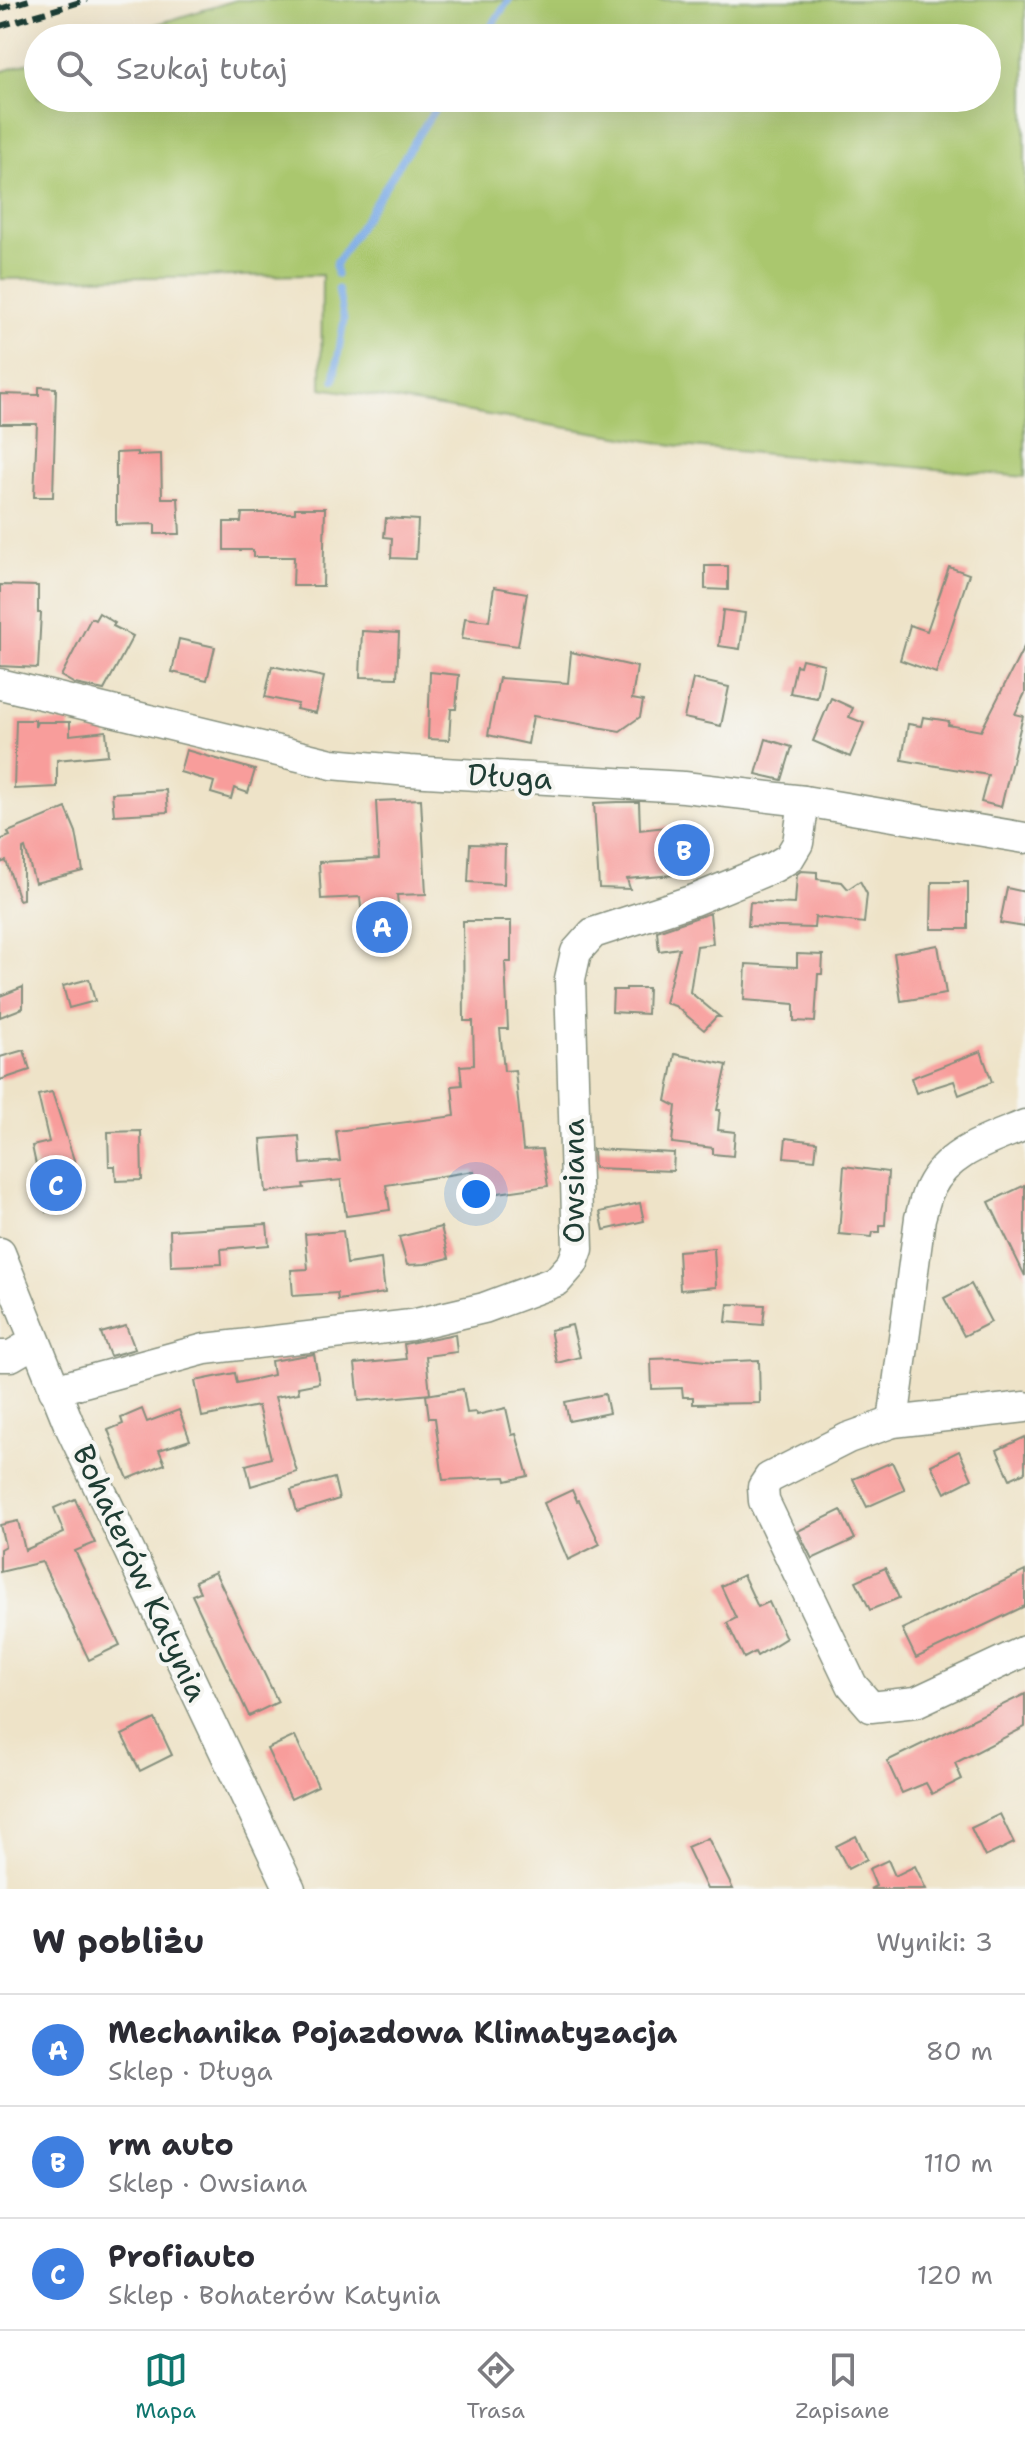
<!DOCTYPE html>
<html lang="pl">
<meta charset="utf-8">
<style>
:root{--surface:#fff;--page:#f7f7f7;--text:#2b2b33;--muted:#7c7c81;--line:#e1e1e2;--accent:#0f766e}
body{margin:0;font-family:"Shantell Sans",sans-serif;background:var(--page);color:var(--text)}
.you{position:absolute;left:476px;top:1194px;width:28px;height:28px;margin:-20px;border:6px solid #fff;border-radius:50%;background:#1a73e8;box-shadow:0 0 0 12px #1a73e833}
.badge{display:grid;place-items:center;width:52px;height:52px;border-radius:50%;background:var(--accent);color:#fff;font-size:26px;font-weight:700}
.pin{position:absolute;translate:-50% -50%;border:4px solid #fff;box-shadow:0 2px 8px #0006}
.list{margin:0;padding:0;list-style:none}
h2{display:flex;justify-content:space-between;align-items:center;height:104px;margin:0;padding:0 32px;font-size:34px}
h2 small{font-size:26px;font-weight:400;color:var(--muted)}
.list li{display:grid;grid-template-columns:52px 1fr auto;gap:24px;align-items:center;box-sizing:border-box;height:112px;padding:0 32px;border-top:2px solid var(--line)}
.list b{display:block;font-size:30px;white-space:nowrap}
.list p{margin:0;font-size:26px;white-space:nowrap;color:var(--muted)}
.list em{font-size:26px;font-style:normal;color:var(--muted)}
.icon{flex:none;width:44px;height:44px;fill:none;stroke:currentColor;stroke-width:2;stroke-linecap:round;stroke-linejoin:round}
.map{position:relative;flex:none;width:1025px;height:1889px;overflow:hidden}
.search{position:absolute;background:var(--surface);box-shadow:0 8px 32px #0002;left:24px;right:24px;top:24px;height:88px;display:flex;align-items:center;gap:20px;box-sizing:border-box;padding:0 28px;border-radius:44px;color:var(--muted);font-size:30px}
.sheet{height:440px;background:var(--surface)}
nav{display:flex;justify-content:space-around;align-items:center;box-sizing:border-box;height:112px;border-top:2px solid var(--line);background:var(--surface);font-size:22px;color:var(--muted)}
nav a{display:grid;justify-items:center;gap:4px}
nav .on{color:var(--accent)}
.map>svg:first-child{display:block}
</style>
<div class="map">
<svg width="1025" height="1889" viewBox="0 0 1025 1889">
<rect width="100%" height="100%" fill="#f6f6f2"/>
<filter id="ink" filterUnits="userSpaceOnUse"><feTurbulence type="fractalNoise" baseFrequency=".0125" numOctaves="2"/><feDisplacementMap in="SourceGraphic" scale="16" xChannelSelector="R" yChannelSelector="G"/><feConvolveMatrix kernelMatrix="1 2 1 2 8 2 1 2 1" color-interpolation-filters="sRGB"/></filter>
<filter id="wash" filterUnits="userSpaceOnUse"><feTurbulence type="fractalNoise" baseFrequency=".006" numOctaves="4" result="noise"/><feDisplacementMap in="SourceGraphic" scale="32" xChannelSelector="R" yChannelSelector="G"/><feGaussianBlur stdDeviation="1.8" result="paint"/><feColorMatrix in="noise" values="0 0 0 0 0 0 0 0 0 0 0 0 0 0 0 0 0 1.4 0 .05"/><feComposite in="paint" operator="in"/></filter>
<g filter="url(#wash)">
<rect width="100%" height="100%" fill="#eee3c8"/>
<polygon fill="#aac76e" stroke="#648251" stroke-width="2" points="236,0 1025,0 1025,477 680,446 321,388 322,275 0,279 0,72 38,60 38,98 987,98 987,38 112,38"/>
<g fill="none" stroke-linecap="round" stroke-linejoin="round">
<g stroke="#7cabe6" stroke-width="7">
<polyline points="483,38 509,0"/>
<polyline points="337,275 335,265 442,98"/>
<polyline points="334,380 344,320 338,289"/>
</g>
</g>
<g id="blocks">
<g fill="#f89d9b">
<polygon points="39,387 56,388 53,497 34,497 37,424 0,424 0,394 39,395"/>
<polygon points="137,452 137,455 161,454 162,498 178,498 180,534 155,534 155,524 116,525 116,453"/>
<polygon points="295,508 325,508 323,586 293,586 294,557 253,557 253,550 224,550 224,522 241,522 242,513 295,513"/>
<polygon points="386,518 418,520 416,559 391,558 392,538 384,537"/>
<polygon points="705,566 728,566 728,590 705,589"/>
<polygon points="949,567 969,574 936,673 900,660 910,625 927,631"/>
<polygon points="0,585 38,586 38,613 41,613 38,668 0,666"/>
<polygon points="494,587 527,593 518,646 462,639 465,618 489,621"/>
<polygon points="723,610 745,613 740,649 719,646"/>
<polygon points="99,613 115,623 113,626 133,636 104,690 75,684 61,676 91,618 95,620"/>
<polygon points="362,631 399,633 397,678 360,677"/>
<polygon points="179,639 215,647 207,680 172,672"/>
<polygon points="1025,645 1025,693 1015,714 1023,716 1001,807 981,802 988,775 902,760 908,724 921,726 923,717 949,721 948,725 981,731"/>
<polygon points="571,652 637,667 632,699 643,701 640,717 620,731 533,716 528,744 488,735 499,678 568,683"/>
<polygon points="802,659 824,664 817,698 790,693 796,665 800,666"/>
<polygon points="272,666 324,677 316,713 296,709 298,704 265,697"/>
<polygon points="430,672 459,675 456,709 451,709 449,740 428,739"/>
<polygon points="693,679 729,687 721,726 684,718"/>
<polygon points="831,698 853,708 849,717 864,723 850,757 813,741"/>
<polygon points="16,720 35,720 35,727 37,722 70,722 70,735 106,731 108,755 57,760 57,787 14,789"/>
<polygon points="766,739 792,747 782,780 756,774"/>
<polygon points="186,750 255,770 248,793 234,788 231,799 211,793 214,782 180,772"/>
<polygon points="166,790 168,812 114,815 112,793"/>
<polygon points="421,799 426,894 397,895 401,933 364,938 360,897 321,899 319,862 379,859 376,801"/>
<polygon points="618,802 639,802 640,830 692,824 698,873 627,879 630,889 599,888 594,803"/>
<polygon points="66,808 76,832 83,871 35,883 25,848 23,849 23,899 19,900 6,861 0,863 0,840 10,836 8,832"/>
<polygon points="470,844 505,845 504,884 468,882"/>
<polygon points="801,871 817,872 817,879 842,882 848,889 860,881 867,894 864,923 815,917 814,928 748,926 750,902 795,904 797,874"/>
<polygon points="932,882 968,882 968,929 931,929"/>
<polygon points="1007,888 1025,892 1025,927 1000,923"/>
<polygon points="710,913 713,944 697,946 690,992 720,1017 716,1017 704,1030 675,1006 665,1003 679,948 659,951 657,931"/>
<polygon points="463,921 511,921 511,962 505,962 508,1029 500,1029 504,1071 515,1070 523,1150 542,1149 548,1186 477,1196 474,1171 386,1185 390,1210 346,1216 341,1180 303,1184 304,1188 266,1192 261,1139 299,1136 301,1164 340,1161 336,1131 455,1116 452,1086 462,1085 460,1066 474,1065 473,1021 464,1021"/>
<polygon points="938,945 946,994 901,1001 894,953"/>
<polygon points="797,954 823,955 822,974 818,974 815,1022 794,1021 794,1004 744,1000 746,964 797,967"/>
<polygon points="89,979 95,1001 69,1008 63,986"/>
<polygon points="23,987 23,1008 0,1017 0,996"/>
<polygon points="626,988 648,988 647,1014 612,1012 613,990 626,990"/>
<polygon points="24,1050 30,1070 0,1080 0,1057"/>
<polygon points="981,1051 992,1082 959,1095 954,1081 916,1093 911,1078"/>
<polygon points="675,1054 727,1065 717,1110 720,1110 718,1130 735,1132 733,1156 713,1154 713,1148 672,1143 676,1106 666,1101"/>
<polygon points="52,1092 75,1163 69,1207 46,1212 32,1146 49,1142 38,1095"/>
<polygon points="141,1131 142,1180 116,1181 115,1166 109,1166 108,1132"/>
<polygon points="786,1138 817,1142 815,1160 784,1157"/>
<polygon points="593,1149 674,1153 673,1171 594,1168"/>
<polygon points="844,1166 888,1172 885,1225 880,1225 880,1232 873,1232 872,1237 839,1234"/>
<polygon points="1025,1185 1025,1276 989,1202"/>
<polygon points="640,1203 644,1221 604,1230 600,1212"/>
<polygon points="267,1224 269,1245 221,1249 222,1264 171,1266 170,1230"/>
<polygon points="441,1227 449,1258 425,1264 407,1265 399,1237"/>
<polygon points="343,1231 347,1264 381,1259 385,1293 338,1300 337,1293 293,1296 291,1270 308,1269 305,1234"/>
<polygon points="714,1248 716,1287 680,1290 678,1251"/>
<polygon points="971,1284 991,1322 964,1336 944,1298"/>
<polygon points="728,1304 765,1305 763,1325 726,1322"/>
<polygon points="572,1325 580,1357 557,1363 550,1330"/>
<polygon points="126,1326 135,1349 110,1356 101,1333"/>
<polygon points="455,1334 457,1352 426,1356 430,1394 359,1401 355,1364 406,1359 404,1344"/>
<polygon points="314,1354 319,1383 298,1387 299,1393 275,1397 297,1472 251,1486 246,1465 271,1458 258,1406 202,1417 195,1381 235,1373 237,1383 273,1375 271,1361"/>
<polygon points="679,1358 714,1362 759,1360 760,1403 693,1404 693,1397 683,1397 682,1388 652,1389 651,1359"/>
<polygon points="463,1389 467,1413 476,1412 477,1415 506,1408 512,1435 516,1434 528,1476 506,1481 505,1477 443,1480 435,1418 429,1418 426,1395"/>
<polygon points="605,1394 609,1413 569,1421 565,1402"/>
<polygon points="142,1409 147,1422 179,1410 190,1440 159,1450 165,1464 128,1479 108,1430 123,1424 121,1418"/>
<polygon points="1025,1437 1025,1472 1010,1479 997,1450"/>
<polygon points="959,1451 972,1479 945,1493 931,1465"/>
<polygon points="892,1462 905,1490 867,1507 853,1479"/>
<polygon points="334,1478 339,1499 297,1512 291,1490"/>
<polygon points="572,1490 577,1501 579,1500 600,1544 568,1560 544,1503"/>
<polygon points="75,1499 95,1543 75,1551 120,1645 89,1660 42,1562 0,1572 0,1549 5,1546 0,1525 18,1521 25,1550 64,1533 54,1508"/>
<polygon points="841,1510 855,1539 812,1559 798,1531"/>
<polygon points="885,1568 899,1598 870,1610 856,1581"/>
<polygon points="1025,1571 1025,1606 916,1658 902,1629"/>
<polygon points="215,1572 278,1702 249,1716 192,1595 200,1592 195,1581"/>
<polygon points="743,1575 758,1607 769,1602 786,1638 757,1656 755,1652 744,1658 727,1623 736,1618 721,1586"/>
<polygon points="1025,1694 1025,1727 955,1763 962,1779 932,1794 926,1783 902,1793 887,1761"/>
<polygon points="155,1719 172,1755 140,1771 122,1735"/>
<polygon points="295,1736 318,1786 291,1799 267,1749"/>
<polygon points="1000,1814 1014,1843 985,1857 971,1828"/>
<polygon points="856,1836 867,1859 848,1869 836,1846"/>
<polygon points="708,1838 733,1889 707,1889 687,1847"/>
<polygon points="888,1860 895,1876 915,1866 926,1889 870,1889 876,1886 869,1869"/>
</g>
</g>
</g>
<g filter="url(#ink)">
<use href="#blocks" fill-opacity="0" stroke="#86907e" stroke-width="2"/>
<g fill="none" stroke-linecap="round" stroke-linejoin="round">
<defs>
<g id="minor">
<polyline points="0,684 332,764 409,771 684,787 804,801 1025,838"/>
<polyline points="0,1253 68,1422 290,1889"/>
<polyline points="0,1356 11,1356 35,1342"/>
<polyline points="54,1390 205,1349 411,1325 484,1308 557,1281 573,1263 578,1249 570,979 576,952 593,933 694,900 774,867 789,858 798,843 804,801"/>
<polyline points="1025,1407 893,1422 848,1438 769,1478 763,1487 764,1501 852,1685 871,1707 916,1702 1025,1651"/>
<path d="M893 1422 920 1218C923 1209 925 1197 930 1188 948 1151 990 1140 1025 1125"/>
</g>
</defs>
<use href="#minor" stroke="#86907e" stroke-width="33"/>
<use href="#minor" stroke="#fff" stroke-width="30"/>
<g stroke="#1f3d34" stroke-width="6" stroke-dasharray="12 6" stroke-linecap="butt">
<polyline points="0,9 29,0"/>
<polyline points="0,26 87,0"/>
</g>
</g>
</g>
<g text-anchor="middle" stroke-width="8" stroke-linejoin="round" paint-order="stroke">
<g font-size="30" fill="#1f3d34" stroke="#f6f6f2">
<text transform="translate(510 777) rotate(3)" y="10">Długa</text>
<text transform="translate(574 1181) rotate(-90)" y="10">Owsiana</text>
<text transform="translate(140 1573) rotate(65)" y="10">Bohaterów Katynia</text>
</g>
</g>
</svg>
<div class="you"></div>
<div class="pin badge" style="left:382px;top:927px;background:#3f7fe0">A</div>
<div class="pin badge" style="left:684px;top:850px;background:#3f7fe0">B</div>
<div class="pin badge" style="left:56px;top:1185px;background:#3f7fe0">C</div>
<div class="search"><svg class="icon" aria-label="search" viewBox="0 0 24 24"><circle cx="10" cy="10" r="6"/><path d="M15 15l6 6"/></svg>Szukaj tutaj</div>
</div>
<section class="sheet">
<h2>W pobliżu<small>Wyniki: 3</small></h2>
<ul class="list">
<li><span class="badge" style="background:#3f7fe0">A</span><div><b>Mechanika Pojazdowa Klimatyzacja</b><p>Sklep · Długa</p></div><em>80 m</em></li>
<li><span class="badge" style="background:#3f7fe0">B</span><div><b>rm auto</b><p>Sklep · Owsiana</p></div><em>110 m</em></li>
<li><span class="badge" style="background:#3f7fe0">C</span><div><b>Profiauto</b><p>Sklep · Bohaterów Katynia</p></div><em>120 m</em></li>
</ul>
</section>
<nav>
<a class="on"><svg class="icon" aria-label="map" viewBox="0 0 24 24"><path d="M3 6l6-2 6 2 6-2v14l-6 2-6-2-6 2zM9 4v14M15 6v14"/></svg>Mapa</a>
<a><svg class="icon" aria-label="directions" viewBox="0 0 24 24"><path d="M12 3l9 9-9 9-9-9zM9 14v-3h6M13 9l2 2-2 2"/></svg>Trasa</a>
<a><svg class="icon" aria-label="saved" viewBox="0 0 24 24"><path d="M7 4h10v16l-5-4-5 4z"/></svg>Zapisane</a>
</nav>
